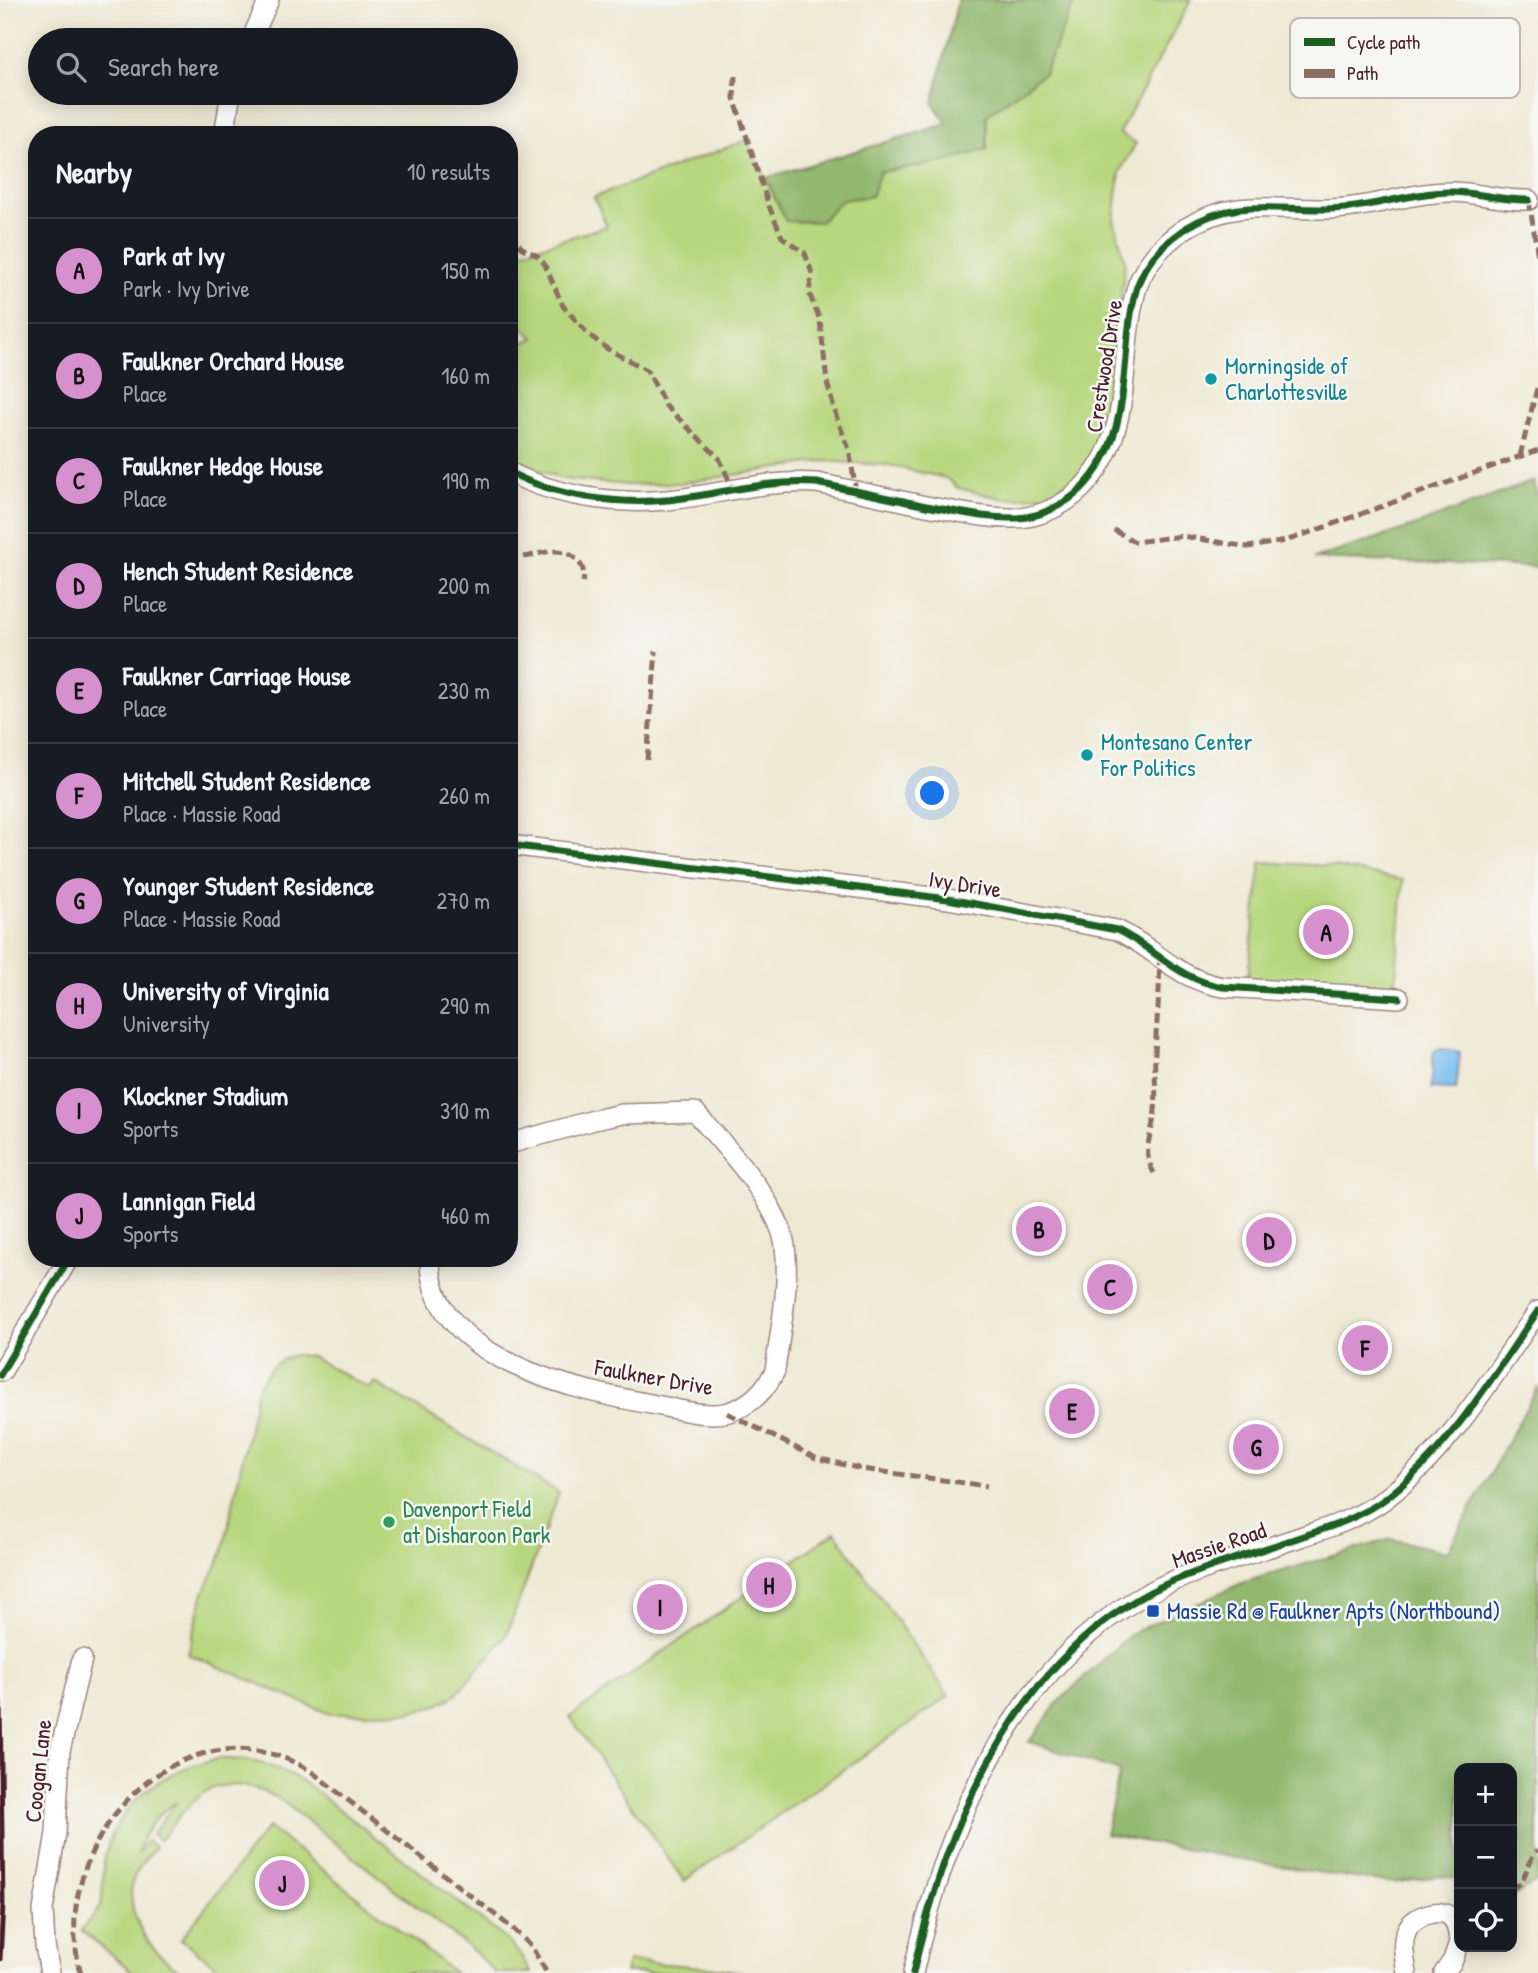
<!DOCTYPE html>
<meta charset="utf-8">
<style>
:root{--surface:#171b24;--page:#242831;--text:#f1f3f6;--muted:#9ea1a6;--line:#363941;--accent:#d690ce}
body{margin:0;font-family:"Patrick Hand",sans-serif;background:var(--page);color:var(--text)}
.controls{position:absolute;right:21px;bottom:21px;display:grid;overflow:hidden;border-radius:14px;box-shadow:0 4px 18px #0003}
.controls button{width:63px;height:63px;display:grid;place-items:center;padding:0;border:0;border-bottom:2px solid var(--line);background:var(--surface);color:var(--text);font:35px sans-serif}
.you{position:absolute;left:933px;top:794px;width:24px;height:24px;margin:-18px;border:5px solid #fff;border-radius:50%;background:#1a73e8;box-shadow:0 0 0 10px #1a73e833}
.badge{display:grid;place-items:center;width:46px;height:46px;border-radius:50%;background:var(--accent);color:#111;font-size:23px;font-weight:700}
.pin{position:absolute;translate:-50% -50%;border:4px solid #fff;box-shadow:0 2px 7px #0006}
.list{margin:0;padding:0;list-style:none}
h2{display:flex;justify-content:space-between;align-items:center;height:91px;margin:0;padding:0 28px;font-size:30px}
h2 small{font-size:23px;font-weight:400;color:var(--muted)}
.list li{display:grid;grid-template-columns:46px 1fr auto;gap:21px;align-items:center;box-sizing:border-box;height:105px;padding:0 28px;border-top:2px solid var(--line)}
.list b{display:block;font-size:26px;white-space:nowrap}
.list p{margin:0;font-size:23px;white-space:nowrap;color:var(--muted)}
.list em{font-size:23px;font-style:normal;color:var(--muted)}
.icon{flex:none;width:38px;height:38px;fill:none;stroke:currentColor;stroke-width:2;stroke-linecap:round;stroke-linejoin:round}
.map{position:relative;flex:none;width:1538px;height:1973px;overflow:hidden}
.search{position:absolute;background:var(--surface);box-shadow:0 4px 18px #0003;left:28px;top:28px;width:490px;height:77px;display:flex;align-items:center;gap:18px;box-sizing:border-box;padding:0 24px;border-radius:38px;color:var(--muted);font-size:26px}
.panel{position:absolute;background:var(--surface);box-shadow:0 4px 18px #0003;left:28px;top:126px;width:490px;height:1141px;border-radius:28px}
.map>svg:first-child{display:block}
</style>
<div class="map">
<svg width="1538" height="1973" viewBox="0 0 1538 1973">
<rect width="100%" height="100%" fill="#f6f6f2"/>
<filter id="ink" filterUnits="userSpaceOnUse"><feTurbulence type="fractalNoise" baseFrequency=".0143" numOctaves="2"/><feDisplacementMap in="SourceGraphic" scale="14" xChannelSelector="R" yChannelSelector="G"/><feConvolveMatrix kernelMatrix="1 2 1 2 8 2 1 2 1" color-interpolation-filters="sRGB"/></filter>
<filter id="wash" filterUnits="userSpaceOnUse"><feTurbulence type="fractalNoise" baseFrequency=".00686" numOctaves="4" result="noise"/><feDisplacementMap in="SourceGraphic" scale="28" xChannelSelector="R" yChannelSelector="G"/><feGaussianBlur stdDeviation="1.57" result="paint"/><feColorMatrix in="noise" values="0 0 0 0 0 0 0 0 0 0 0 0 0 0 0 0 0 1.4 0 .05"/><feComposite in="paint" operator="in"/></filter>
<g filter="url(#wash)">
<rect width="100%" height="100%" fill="#eee9d3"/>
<g fill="#b7d77e" stroke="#807b54" stroke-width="2">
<polygon points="1075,0 1191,0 1119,133 1136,143 1120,172 1114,220 1125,261 1108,428 1079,474 1046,495 1005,499 958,488 946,478 887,465 823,461 682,483 627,485 562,479 524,464 509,455 509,349 534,338 509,314 509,268 512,255 607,226 594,197 747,140 786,221 820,222 842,200 871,196 880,172 944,162 987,149 987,115 1044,73"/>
<polygon points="1261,862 1329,866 1403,880 1395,990 1247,985"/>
<path d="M294 1355 310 1356 370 1389 374 1382 559 1493 506 1636 455 1696 438 1705 410 1712 330 1714 188 1654 204 1592 223 1552 257 1389C267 1371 274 1361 294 1355Z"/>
<polygon points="835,1532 949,1696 684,1881 570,1717"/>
<path d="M217 1759C252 1758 279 1766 308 1785L507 1940 520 1954 531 1973H495L476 1953 278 1798C213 1769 199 1791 160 1840L152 1834 177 1802C158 1811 142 1834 137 1854L147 1841 155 1847C148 1856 140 1865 135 1875 124 1899 139 1934 157 1952 164 1960 174 1966 183 1973H134L81 1930C87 1922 97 1913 101 1905 103 1899 103 1867 105 1856 118 1801 165 1769 217 1759Z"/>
<polygon points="268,1827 455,1973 225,1973 181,1939"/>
<polygon points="628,1961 715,1968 748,1973 625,1973"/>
</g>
<g fill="#91b86d" stroke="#6e6c4c" stroke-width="2">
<polygon points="958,0 1075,0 1044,73 987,115 987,149 944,162 880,172 871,196 842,200 820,222 786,221 766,178 947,124 933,103"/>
<polygon points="1533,481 1538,499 1538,567 1314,559 1411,527"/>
<path d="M1538 1387V1881L1512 1898V1768H1459V1879C1435 1871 1410 1885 1385 1882 1291 1870 1198 1851 1105 1834L1120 1771 1029 1742 1058 1702 1132 1633 1244 1582 1391 1539 1447 1552Z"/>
</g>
<polygon fill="#78beef" stroke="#616e8d" stroke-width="2" points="1443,1049 1460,1052 1456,1089 1431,1088 1434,1051"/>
</g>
<g filter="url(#ink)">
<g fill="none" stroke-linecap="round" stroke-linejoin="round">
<defs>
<g id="minor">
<polyline points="251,40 269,0"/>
<polyline points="224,135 231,93"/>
<path d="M509 472C554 496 616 505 667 500 718 495 766 479 817 483 854 491 890 498 926 506 956 511 985 519 1015 518 1039 518 1065 505 1081 489 1124 445 1122 393 1128 336 1130 318 1132 301 1138 284 1147 261 1165 242 1186 228 1240 194 1287 214 1345 208 1380 205 1415 192 1450 192 1477 192 1502 201 1529 200"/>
<path d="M509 845 948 899 1117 930C1157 949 1176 979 1223 987L1399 998"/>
<path d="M430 1258C428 1360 578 1391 656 1405 678 1409 707 1418 729 1412 751 1405 765 1391 775 1371 780 1330 790 1287 785 1246 779 1202 724 1145 695 1112L622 1114 594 1120 509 1144"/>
<polyline points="2,1371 69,1258"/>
<polyline points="50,1973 45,1945 43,1910 56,1833 60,1751 82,1659"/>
<path d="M913 1973C948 1815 1025 1636 1188 1575 1226 1561 1265 1549 1303 1536 1331 1527 1361 1517 1385 1499 1450 1449 1492 1377 1538 1311"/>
<path d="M1407 1973C1405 1959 1400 1941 1408 1928 1414 1916 1441 1906 1452 1918 1457 1924 1458 1933 1459 1940"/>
<polyline points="1444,1973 1453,1960 1459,1942"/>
</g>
</defs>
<use href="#minor" stroke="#9c847f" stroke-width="22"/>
<use href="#minor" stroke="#fff" stroke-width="19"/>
<polyline stroke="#4a1f2b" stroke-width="5" points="0,1702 3,1904 0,1959"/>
<g stroke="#8d6e63" stroke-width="5" stroke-dasharray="10 5" stroke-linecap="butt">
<polyline points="735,76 734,98 769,206 782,237 805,253 812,273 809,293 820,320 827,382 836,416 849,449 856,491"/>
<polyline points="1529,200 1538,257"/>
<polyline points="509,232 522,248 538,256 545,265 563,306 588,334 606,348 647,370 666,406 719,458 733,489"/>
<polyline points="1520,456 1538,384"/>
<polyline points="1114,530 1135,542 1182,536 1248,547 1286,541 1538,450"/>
<path d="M524 557C544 554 561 543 578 561 584 568 585 574 583 582"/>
<polyline points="647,760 656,651"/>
<path d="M1154 1173C1140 1149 1153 1135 1155 1110 1157 1092 1154 1073 1155 1055 1156 1022 1161 990 1159 957"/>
<polyline points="727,1413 816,1458 862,1469 987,1486"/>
<polyline points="1512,1888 1521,1883 1534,1853 1538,1850"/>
<polyline points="1454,1919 1459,1916"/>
<path d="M81 1973C43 1843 183 1691 312 1772L512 1928 531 1946 547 1973"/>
</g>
<defs>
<g id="cycleway">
<path d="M509 472C554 496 616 505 667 500 718 495 766 479 817 483 854 491 890 498 926 506 956 511 985 519 1015 518 1039 518 1065 505 1081 489 1124 445 1122 393 1128 336 1130 318 1132 301 1138 284 1147 261 1165 242 1186 228 1240 194 1287 214 1345 208 1380 205 1415 192 1450 192 1477 192 1502 201 1529 200"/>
<path d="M509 845 948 899 1117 930C1157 949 1176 979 1223 987L1399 998"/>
<polyline points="0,1375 69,1258"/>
<path d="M913 1973C948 1815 1025 1636 1188 1575 1226 1561 1265 1549 1303 1536 1331 1527 1361 1517 1385 1499 1450 1449 1492 1377 1538 1311"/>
</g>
</defs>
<use href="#cycleway" stroke="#f6f6f2" stroke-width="11"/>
<use href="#cycleway" stroke="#1b5e20" stroke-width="7"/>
</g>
</g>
<g fill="#0f9aa8" stroke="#f6f6f2" stroke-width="2.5">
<circle cx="1211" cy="379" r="7"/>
<circle cx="1087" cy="755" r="7"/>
</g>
<circle fill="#2e9e5b" stroke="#f6f6f2" stroke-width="2.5" cx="389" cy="1522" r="7"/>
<rect fill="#1a4fb4" stroke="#f6f6f2" stroke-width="2.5" x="1146" y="1604" width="14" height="14" rx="3.5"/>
<g text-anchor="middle" stroke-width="5" stroke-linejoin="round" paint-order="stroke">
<g font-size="23" fill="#4a1f2b" stroke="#f6f6f2">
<text transform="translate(1104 366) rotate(-81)" y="8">Crestwood Drive</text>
<text transform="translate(965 884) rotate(9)" y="8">Ivy Drive</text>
<text transform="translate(654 1377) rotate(10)" y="8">Faulkner Drive</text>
<text transform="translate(1219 1545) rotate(-19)" y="8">Massie Road</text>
<text transform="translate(38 1771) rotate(-84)" y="8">Coogan Lane</text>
</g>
<g font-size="23" fill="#0d838f" stroke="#f6f6f2" text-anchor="start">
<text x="1225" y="374">Morningside of<tspan x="1225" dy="26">Charlottesville</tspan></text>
<text x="1101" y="750">Montesano Center<tspan x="1101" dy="26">For Politics</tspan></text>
</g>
<g font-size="23" fill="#27864d" stroke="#f6f6f2" text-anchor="start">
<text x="403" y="1517">Davenport Field<tspan x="403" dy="26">at Disharoon Park</tspan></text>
</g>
<g font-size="23" fill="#164399" stroke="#f6f6f2" text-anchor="start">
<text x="1167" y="1619">Massie Rd @ Faulkner Apts (Northbound)</text>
</g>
</g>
<rect x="1290" y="18" width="230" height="80" rx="10" fill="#f6f6f2" stroke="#c2b6b6" stroke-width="2"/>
<rect x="1304" y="38" width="31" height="8" fill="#1b5e20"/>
<rect x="1304" y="69" width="31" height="9" fill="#8d6e63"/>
<g font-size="19" fill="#4a1f2b">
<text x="1347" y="49">Cycle path</text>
<text x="1347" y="80">Path</text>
</g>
</svg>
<div class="controls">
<button>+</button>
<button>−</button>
<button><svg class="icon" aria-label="locate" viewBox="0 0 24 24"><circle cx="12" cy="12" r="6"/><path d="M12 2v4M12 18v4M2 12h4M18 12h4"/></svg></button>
</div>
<div class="you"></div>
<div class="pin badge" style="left:1326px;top:932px">A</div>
<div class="pin badge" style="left:1039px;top:1229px">B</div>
<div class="pin badge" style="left:1110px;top:1287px">C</div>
<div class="pin badge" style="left:1269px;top:1240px">D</div>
<div class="pin badge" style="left:1072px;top:1411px">E</div>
<div class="pin badge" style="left:1365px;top:1348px">F</div>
<div class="pin badge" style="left:1256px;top:1447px">G</div>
<div class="pin badge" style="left:769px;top:1585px">H</div>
<div class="pin badge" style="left:660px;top:1607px">I</div>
<div class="pin badge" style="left:282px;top:1883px">J</div>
<div class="search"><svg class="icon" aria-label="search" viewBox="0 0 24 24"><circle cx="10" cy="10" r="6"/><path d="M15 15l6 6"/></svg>Search here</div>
<section class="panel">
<h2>Nearby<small>10 results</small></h2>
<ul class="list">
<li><span class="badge">A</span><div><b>Park at Ivy</b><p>Park · Ivy Drive</p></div><em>150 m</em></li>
<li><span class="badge">B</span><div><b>Faulkner Orchard House</b><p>Place</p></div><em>160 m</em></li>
<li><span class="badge">C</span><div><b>Faulkner Hedge House</b><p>Place</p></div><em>190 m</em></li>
<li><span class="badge">D</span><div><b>Hench Student Residence</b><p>Place</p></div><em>200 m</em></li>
<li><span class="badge">E</span><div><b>Faulkner Carriage House</b><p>Place</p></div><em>230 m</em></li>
<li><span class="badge">F</span><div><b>Mitchell Student Residence</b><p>Place · Massie Road</p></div><em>260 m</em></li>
<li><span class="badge">G</span><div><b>Younger Student Residence</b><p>Place · Massie Road</p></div><em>270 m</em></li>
<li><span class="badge">H</span><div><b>University of Virginia</b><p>University</p></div><em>290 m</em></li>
<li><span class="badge">I</span><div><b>Klockner Stadium</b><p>Sports</p></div><em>310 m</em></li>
<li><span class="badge">J</span><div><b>Lannigan Field</b><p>Sports</p></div><em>460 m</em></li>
</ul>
</section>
</div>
